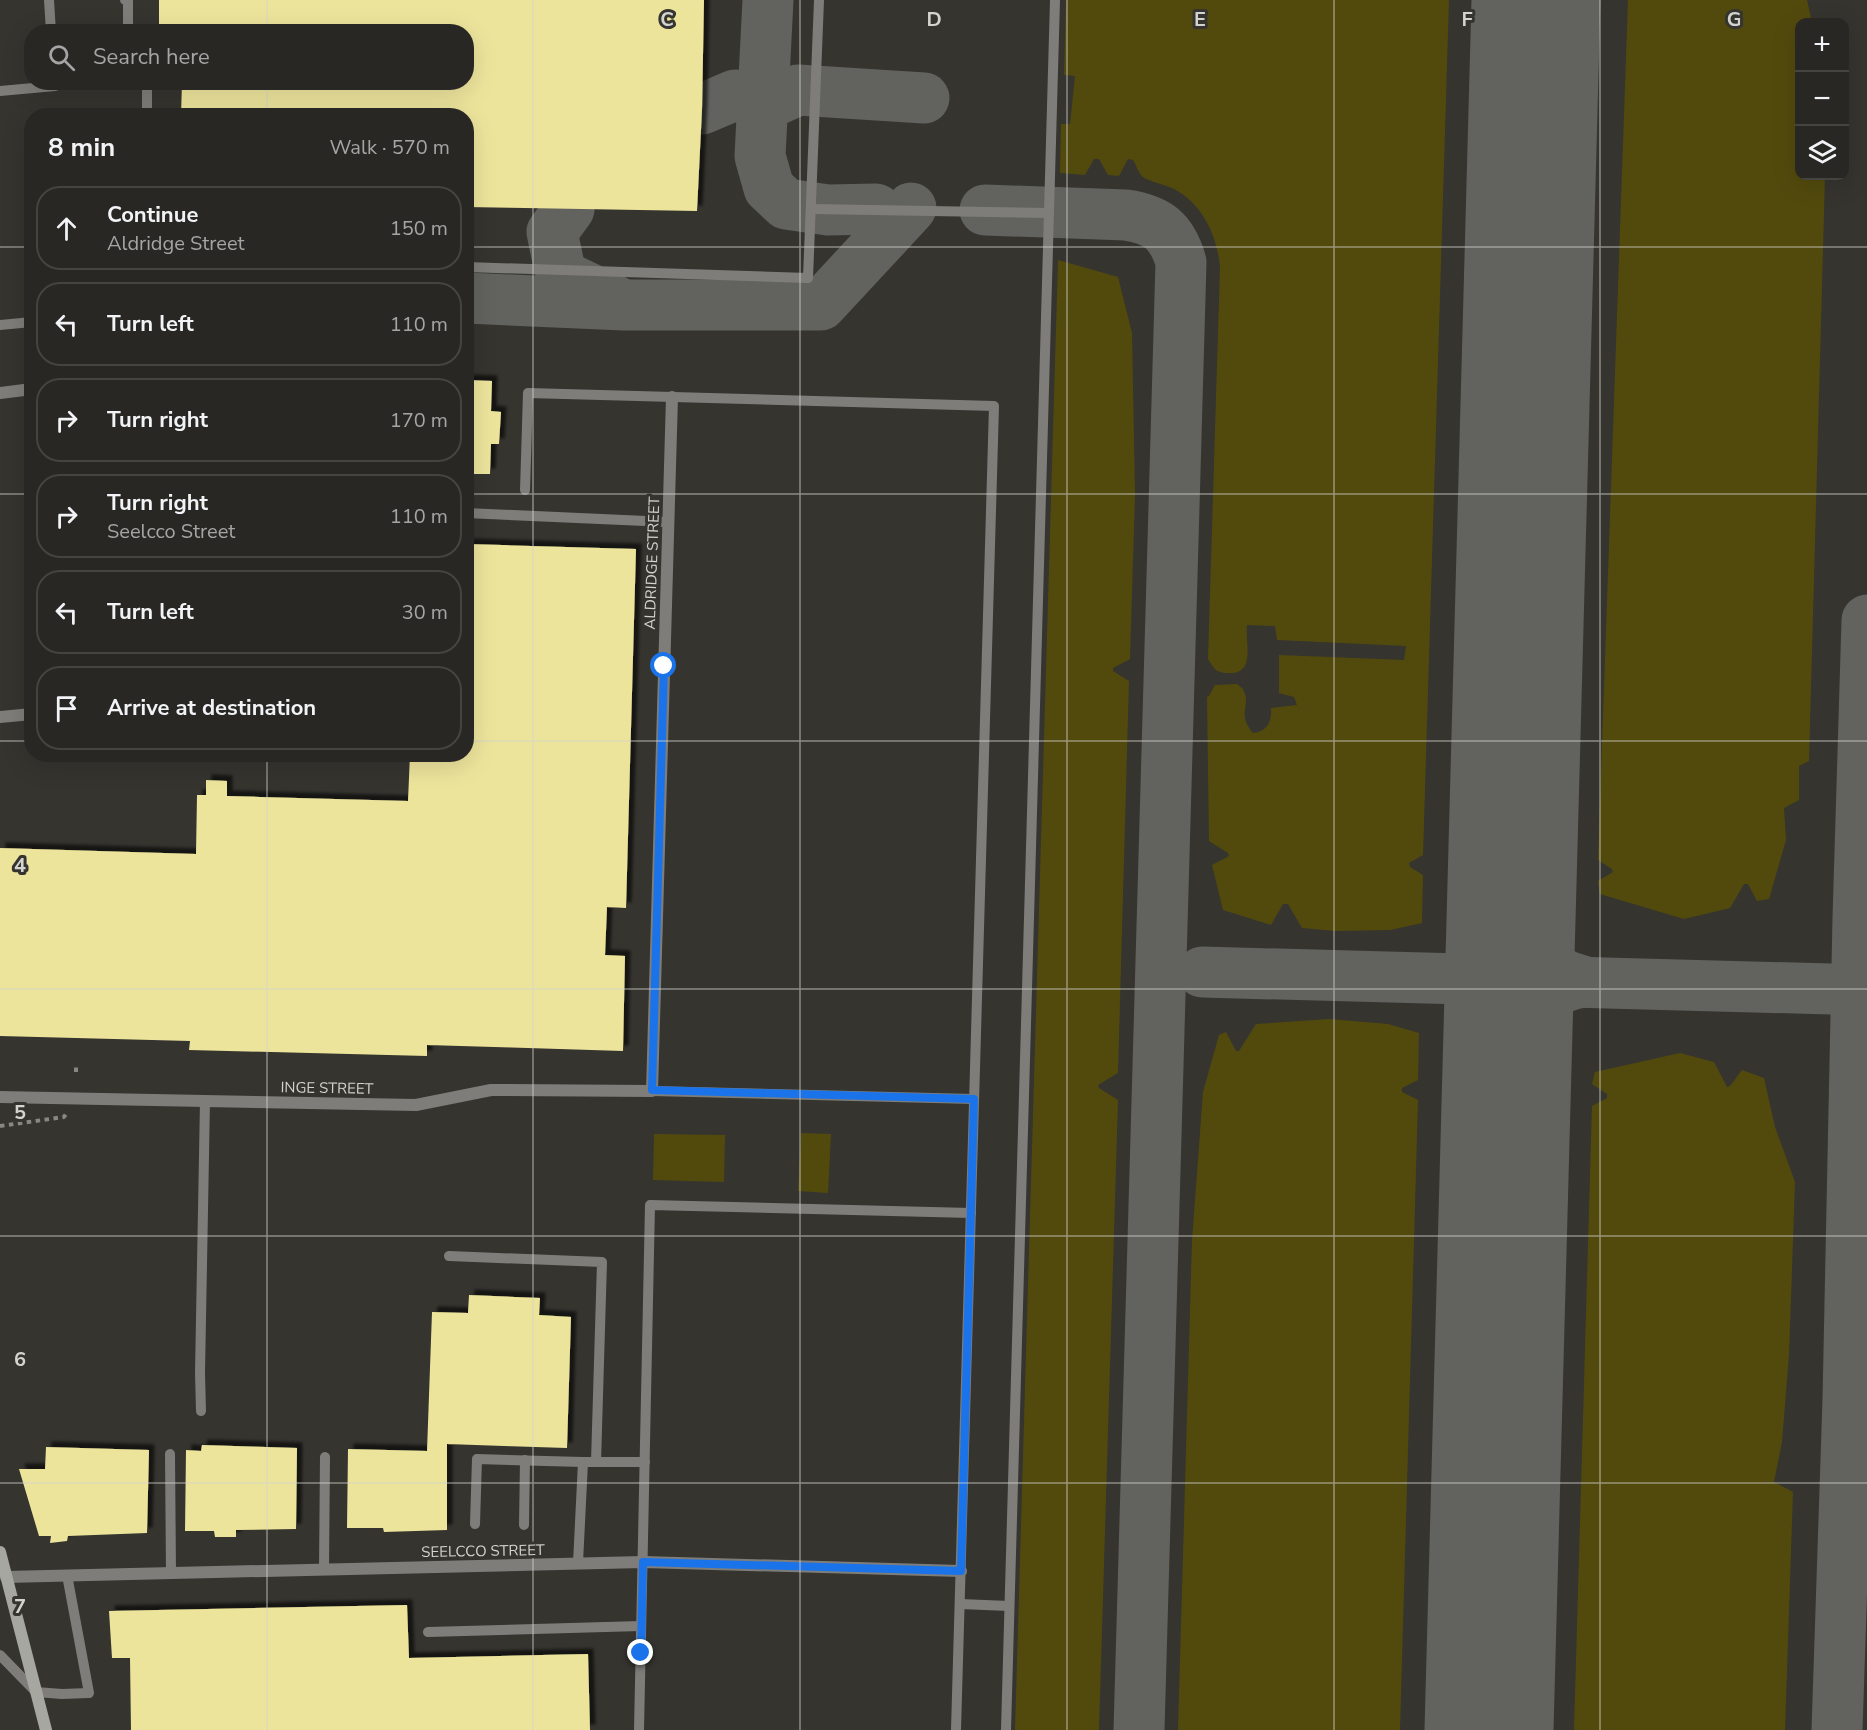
<!DOCTYPE html>
<meta charset="utf-8">
<style>
:root{--surface:#282723;--page:#302f2b;--text:#f1f3f6;--muted:#a5a5a6;--line:#444441}
body{margin:0;font-family:"Nunito Sans",sans-serif;background:var(--page);color:var(--text)}
.controls{position:absolute;right:18px;top:18px;display:grid;overflow:hidden;border-radius:12px;box-shadow:0 6px 24px #0002}
.controls button{width:54px;height:54px;display:grid;place-items:center;padding:0;border:0;border-bottom:2px solid var(--line);background:var(--surface);color:var(--text);font:30px sans-serif}
.stop{position:absolute;width:18px;height:18px;margin:-14px;border:4px solid #1a73e8;border-radius:50%;background:#fff}
.stop.end{background:#1a73e8;border-color:#fff;box-shadow:0 2px 6px #0008}
.list{margin:0;padding:0;list-style:none}
h2{display:flex;justify-content:space-between;align-items:center;height:78px;margin:0;padding:0 24px;font-size:26px}
h2 small{font-size:20px;font-weight:400;color:var(--muted)}
.list li{display:grid;grid-template-columns:39px 1fr auto;gap:18px;align-items:center;box-sizing:border-box;height:84px;margin:0 12px 12px;padding:0 12px;border:2px solid var(--line);border-radius:24px}
.list b{display:block;font-size:22px;white-space:nowrap}
.list p{margin:0;font-size:20px;white-space:nowrap;color:var(--muted)}
.list em{font-size:20px;font-style:normal;color:var(--muted)}
.icon{flex:none;width:33px;height:33px;fill:none;stroke:currentColor;stroke-width:2;stroke-linecap:round;stroke-linejoin:round}
.map{position:relative;flex:none;width:1867px;height:1730px;overflow:hidden}
.search{position:absolute;background:var(--surface);box-shadow:0 6px 24px #0002;left:24px;top:24px;width:450px;height:66px;display:flex;align-items:center;gap:15px;box-sizing:border-box;padding:0 21px;border-radius:24px;color:var(--muted);font-size:22px}
.panel{position:absolute;background:var(--surface);box-shadow:0 6px 24px #0002;left:24px;top:108px;width:450px;height:654px;border-radius:24px}
.map>svg:first-child{display:block}
</style>
<div class="map">
<svg width="1867" height="1730" viewBox="0 0 1867 1730">
<defs>
<filter id="shadow"><feDropShadow dx="5.5" dy="-5.5" stdDeviation="1.5" flood-color="#0009"/></filter>
</defs>
<rect width="100%" height="100%" fill="#35342f"/>
<g fill="#524a0d">
<path d="M1066 0H1449L1423 855 1409 863 1410 867 1423 875 1422 923 1390 930 1335 931 1302 928 1288 904H1283L1271 925 1223 910 1212 865 1229 856 1228 853 1209 841 1207 697 1209 696 1215 685 1237 684 1243 689C1252 706 1236 713 1253 733 1267 732 1272 722 1271 708L1297 705 1294 697 1279 693V655L1404 660 1406 646 1277 640 1275 626 1247 625C1245 643 1256 674 1229 673 1215 673 1214 668 1208 659L1220 267C1217 236 1203 204 1174 189 1166 185 1148 181 1143 177 1139 174 1136 165 1133 160L1128 159 1119 176 1108 175 1099 159H1094L1085 175 1060 173 1061 124H1070L1075 76 1064 75Z"/>
<polygon points="1628,0 1807,0 1812,22 1800,22 1800,176 1825,176 1809,761 1799,766 1799,800 1784,808 1786,840 1769,899 1757,901 1748,884 1744,884 1730,908 1684,919 1600,894 1598,881 1613,872 1612,869 1598,860"/>
<polygon points="1058,260 1118,277 1132,333 1135,494 1130,659 1113,668 1113,671 1129,681 1118,1073 1098,1085 1099,1088 1118,1100 1099,1730 1015,1730"/>
<polygon points="1330,1019 1388,1024 1419,1033 1418,1080 1402,1088 1402,1092 1418,1100 1400,1730 1178,1730 1192,1240 1203,1092 1219,1035 1226,1032 1236,1051 1239,1051 1256,1024"/>
<polygon points="1680,1053 1714,1062 1727,1087 1730,1086 1742,1070 1764,1078 1775,1127 1795,1182 1789,1355 1782,1442 1774,1482 1793,1492 1785,1730 1574,1730 1592,1106 1607,1098 1607,1094 1592,1084 1595,1072"/>
<polygon points="801,1133 831,1134 828,1193 798,1191"/>
<polygon points="654,1134 725,1135 724,1182 653,1180"/>
</g>
<g fill="none" stroke-linecap="round" stroke-linejoin="round">
<g stroke="#62625e" stroke-width="51">
<polyline points="768,0 760,156 769,188 786,204 828,210 876,209"/>
<polyline points="702,109 735,95 757,98 763,106 798,90 924,98"/>
<polyline points="569,209 552,232 561,275 616,301"/>
<path d="M985 210 1126 215C1158 220 1172 231 1181 262L1139 1730"/>
<polyline points="466,298 624,305 821,305 911,208"/>
<path d="M1512 910C1516 945 1550 974 1583 981"/>
<polyline points="1202,972 1867,990"/>
<path d="M1508 1045C1518 1011 1550 988 1583 982"/>
<polyline points="1837,1730 1848,1399 1858,918 1867,620"/>
</g>
<polyline stroke="#62625e" stroke-width="129" points="1489,1730 1536,0"/>
</g>
<g fill="#ede49c" filter="url(#shadow)">
<polygon points="159,0 704,0 702,109 697,211 466,207 466,116 181,116 182,82 466,82 466,32 183,32 184,28 159,28"/>
<polygon points="466,380 492,381 491,411 501,412 499,444 491,444 490,474 466,474"/>
<polygon points="466,544 636,549 626,908 607,907 605,955 625,956 623,1051 427,1045 427,1056 189,1050 190,1041 0,1036 0,848 196,854 197,795 206,795 206,780 227,781 227,796 408,801 410,754 466,754"/>
<polygon points="469,1295 540,1298 539,1315 571,1317 567,1448 447,1444 447,1530 384,1532 383,1528 347,1528 348,1449 427,1451 432,1312 468,1313"/>
<polygon points="202,1445 297,1448 296,1529 236,1530 236,1537 215,1537 214,1531 185,1531 186,1450 201,1451"/>
<polygon points="46,1447 149,1450 147,1533 68,1536 67,1541 50,1543 51,1536 39,1536 19,1469 45,1469"/>
<polygon points="407,1605 409,1658 588,1654 590,1730 131,1730 130,1658 112,1658 109,1611"/>
</g>
<g fill="none" stroke-linecap="round" stroke-linejoin="round">
<g stroke="#888883" stroke-width="4" stroke-dasharray="4.5 4.5" stroke-linecap="butt">
<polyline points="76,1072 76,1063"/>
<polyline points="0,1126 64,1117 66,1114"/>
</g>
<g stroke="#7e7d7a" stroke-width="10">
<polyline points="49,0 51,32"/>
<polyline points="125,0 128,0 128,32"/>
<polyline points="0,91 55,86 55,82"/>
<polyline points="147,114 147,82"/>
<polyline points="812,209 1049,213"/>
<polyline points="466,267 808,278 819,0"/>
<polyline points="0,325 32,322"/>
<polyline points="525,490 528,393 994,406 956,1730"/>
<polyline points="466,513 668,522"/>
<polyline points="652,1091 974,1099"/>
<polyline points="449,1256 602,1262 596,1462"/>
<polyline points="201,1411 200,1373 205,1101"/>
<polyline points="170,1454 171,1573"/>
<polyline points="475,1524 477,1459 583,1462"/>
<polyline points="524,1525 525,1460"/>
<polyline points="578,1563 583,1462 645,1462"/>
<polyline points="324,1569 325,1457"/>
<polyline points="960,1604 1009,1606"/>
<polyline points="428,1632 641,1626"/>
<polyline points="0,1655 36,1692 62,1694 89,1693 67,1575"/>
<polyline points="639,1730 650,1205 971,1213"/>
<polyline points="1006,1730 1055,0"/>
</g>
<g stroke="#7e7d7a" stroke-width="12">
<polyline points="0,393 32,389"/>
<polyline points="0,717 32,714"/>
<polyline points="0,1097 416,1105 491,1090 652,1091 672,397"/>
<polyline points="6,1577 643,1562 961,1571"/>
</g>
<polyline stroke="#a7a7a2" stroke-width="12" points="0,1552 46,1730"/>
</g>
<g fill="none" stroke-linecap="round" stroke-linejoin="round">
<polyline stroke="#1a73e8" stroke-width="8" points="641,1653 643,1562 961,1571 974,1099 652,1090 664,666"/>
</g>
<path fill="none" stroke="#d3d3cf" stroke-width="1.5" stroke-opacity="0.55" d="M267 0V32M533 0V1730M800 0V1730M1067 0V1730M1334 0V1730M1600 0V1730M267 82V116M0 247H32M466 247H1867M0 494H32M466 494H1867M0 741H32M466 741H1867M267 754V1730M0 989H1867M0 1236H1867M0 1483H1867"/>
<g text-anchor="middle" stroke-width="6" stroke-linejoin="round" paint-order="stroke">
<g font-size="15" fill="#d3d3cf" stroke="#35342f">
<text transform="translate(652 563) rotate(-88)" y="5">ALDRIDGE STREET</text>
<text transform="translate(327 1088) rotate(1)" y="5">INGE STREET</text>
<text transform="translate(483 1551) rotate(-1)" y="5">SEELCCO STREET</text>
</g>
</g>
<g font-size="20" text-anchor="middle" font-weight="bold" fill="#d3d3cf" stroke="#35342f" stroke-width="6" stroke-linejoin="round" paint-order="stroke">
<text x="667" y="26">C</text>
<text x="934" y="26">D</text>
<text x="1200" y="26">E</text>
<text x="1467" y="26">F</text>
<text x="1734" y="26">G</text>
<text x="20" y="872">4</text>
<text x="20" y="1119">5</text>
<text x="20" y="1366">6</text>
<text x="20" y="1613">7</text>
</g>
</svg>
<div class="controls">
<button>+</button>
<button>−</button>
<button><svg class="icon" aria-label="layers" viewBox="0 0 24 24"><path d="M12 4l9 5-9 5-9-5zM3 14l9 5 9-5"/></svg></button>
</div>
<div class="stop" style="left:664px;top:666px"></div>
<div class="stop end" style="left:641px;top:1653px"></div>
<div class="search"><svg class="icon" aria-label="search" viewBox="0 0 24 24"><circle cx="10" cy="10" r="6"/><path d="M15 15l6 6"/></svg>Search here</div>
<section class="panel">
<h2>8 min<small>Walk · 570 m</small></h2>
<ul class="list">
<li><svg class="icon" aria-label="ahead" viewBox="0 0 24 24"><path d="M12 20V5M6 11l6-6 6 6"/></svg><div><b>Continue</b><p>Aldridge Street</p></div><em>150 m</em></li>
<li><svg class="icon" aria-label="left" viewBox="0 0 24 24"><path d="M17 20v-9H6M10 6l-5 5 5 5"/></svg><div><b>Turn left</b></div><em>110 m</em></li>
<li><svg class="icon" aria-label="right" viewBox="0 0 24 24"><path d="M7 20v-9h11M14 6l5 5-5 5"/></svg><div><b>Turn right</b></div><em>170 m</em></li>
<li><svg class="icon" aria-label="right" viewBox="0 0 24 24"><path d="M7 20v-9h11M14 6l5 5-5 5"/></svg><div><b>Turn right</b><p>Seelcco Street</p></div><em>110 m</em></li>
<li><svg class="icon" aria-label="left" viewBox="0 0 24 24"><path d="M17 20v-9H6M10 6l-5 5 5 5"/></svg><div><b>Turn left</b></div><em>30 m</em></li>
<li><svg class="icon" aria-label="arrive" viewBox="0 0 24 24"><path d="M6 21V4h12l-3 4 3 4H6"/></svg><div><b>Arrive at destination</b></div></li>
</ul>
</section>
</div>
